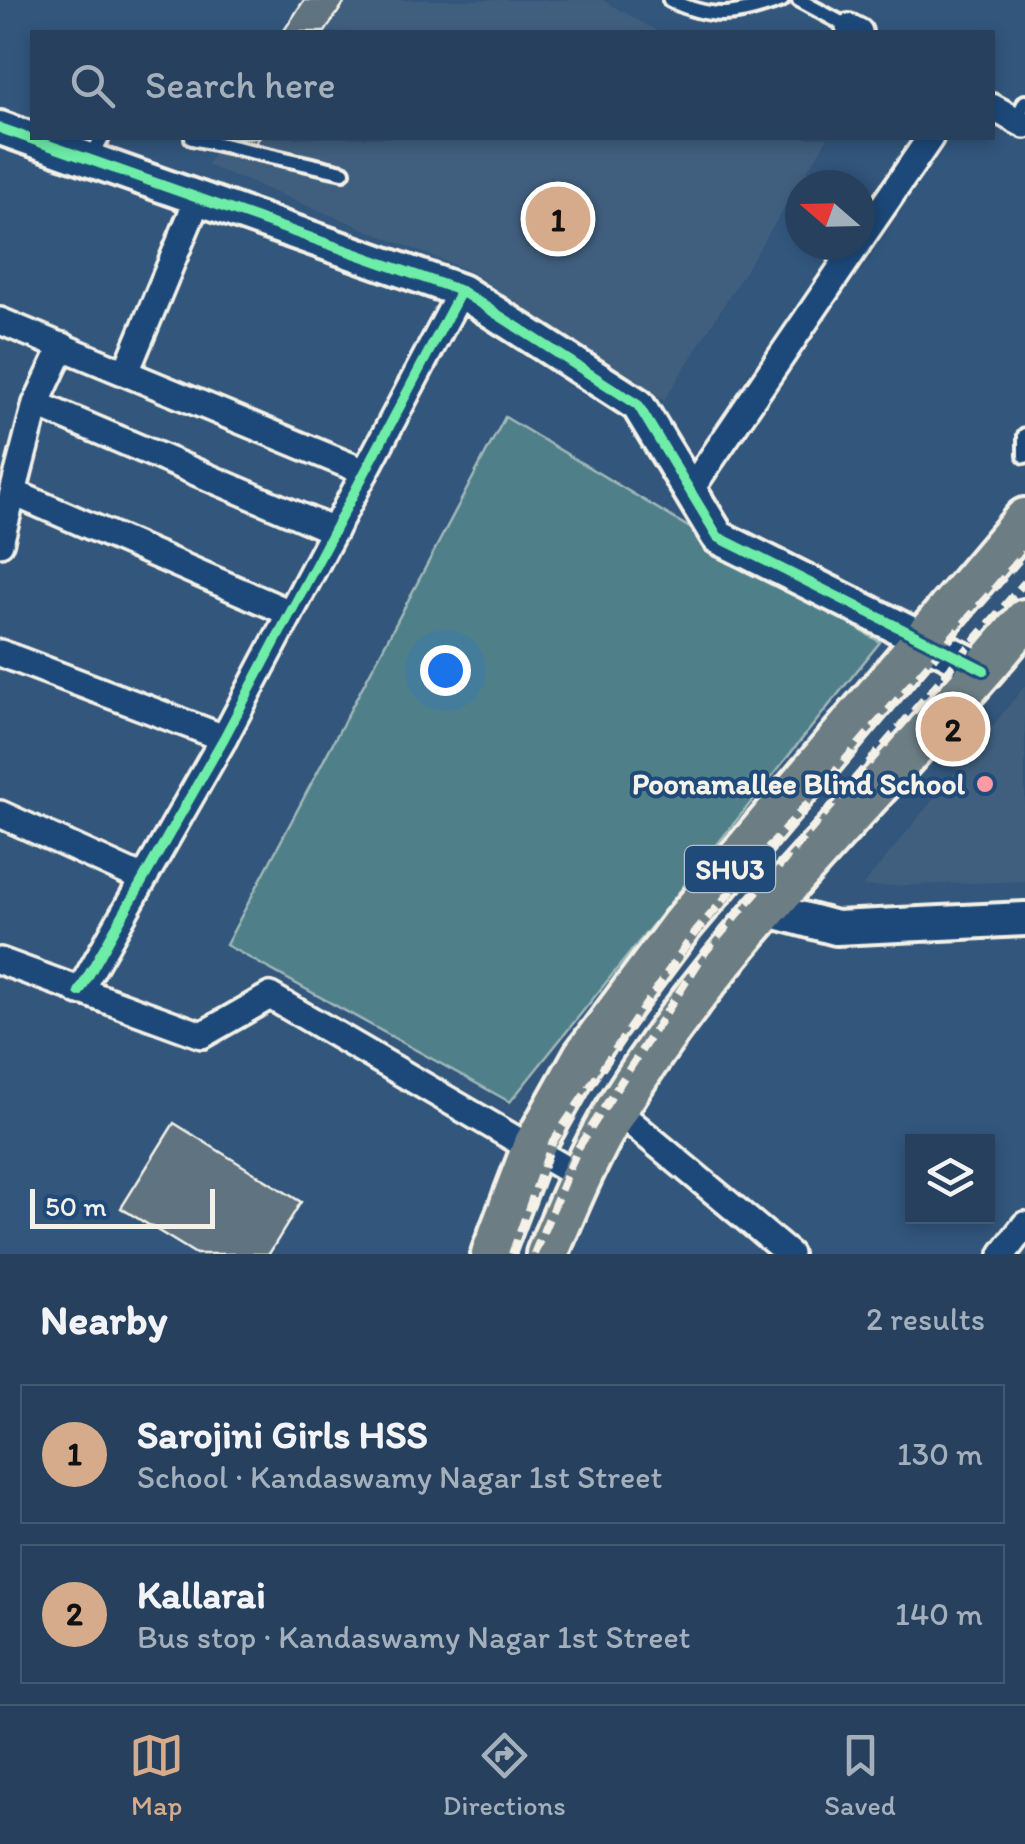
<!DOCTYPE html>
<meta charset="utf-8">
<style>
:root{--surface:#26405d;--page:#2e4763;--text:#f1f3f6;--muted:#a4afbc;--line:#425972;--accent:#d6ab8b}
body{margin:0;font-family:Itim,sans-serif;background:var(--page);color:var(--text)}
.controls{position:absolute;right:30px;bottom:30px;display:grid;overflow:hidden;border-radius:0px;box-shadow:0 5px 15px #0003}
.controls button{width:90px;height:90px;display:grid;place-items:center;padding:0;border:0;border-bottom:2px solid var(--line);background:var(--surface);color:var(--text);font:50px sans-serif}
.compass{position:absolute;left:785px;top:170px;width:90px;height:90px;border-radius:50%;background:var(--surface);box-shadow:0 5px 15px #0003;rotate:290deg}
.scale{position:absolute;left:30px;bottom:25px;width:185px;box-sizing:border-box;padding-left:10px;border:5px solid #f4f1e8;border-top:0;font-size:28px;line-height:35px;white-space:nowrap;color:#f4f1e8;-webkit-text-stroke:8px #1f4a7a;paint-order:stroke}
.you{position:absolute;left:445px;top:670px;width:35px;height:35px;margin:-25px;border:8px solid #fff;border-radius:50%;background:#1a73e8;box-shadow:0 0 0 15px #1a73e833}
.badge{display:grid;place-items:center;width:65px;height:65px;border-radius:50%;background:var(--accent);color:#111;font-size:32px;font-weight:700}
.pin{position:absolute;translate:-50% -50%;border:5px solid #fff;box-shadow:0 2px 10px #0006}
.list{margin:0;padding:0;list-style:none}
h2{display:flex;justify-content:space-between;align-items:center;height:130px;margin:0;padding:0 40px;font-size:42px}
h2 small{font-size:32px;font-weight:400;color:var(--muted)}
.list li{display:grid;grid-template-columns:65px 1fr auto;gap:30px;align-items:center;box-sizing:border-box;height:140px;margin:0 20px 20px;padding:0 20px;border:2px solid var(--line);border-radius:0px}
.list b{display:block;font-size:38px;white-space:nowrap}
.list p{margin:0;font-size:32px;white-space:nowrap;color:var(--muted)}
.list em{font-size:32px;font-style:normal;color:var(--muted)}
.icon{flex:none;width:55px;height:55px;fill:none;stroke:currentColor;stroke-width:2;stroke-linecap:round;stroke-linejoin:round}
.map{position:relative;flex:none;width:1025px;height:1254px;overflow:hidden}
.search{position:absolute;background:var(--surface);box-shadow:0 5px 15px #0003;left:30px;right:30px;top:30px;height:110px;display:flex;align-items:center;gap:25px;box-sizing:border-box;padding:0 35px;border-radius:0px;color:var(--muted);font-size:38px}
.sheet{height:450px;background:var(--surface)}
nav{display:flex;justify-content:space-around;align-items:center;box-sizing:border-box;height:140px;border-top:2px solid var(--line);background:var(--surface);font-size:28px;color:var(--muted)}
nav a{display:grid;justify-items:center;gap:5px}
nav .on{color:var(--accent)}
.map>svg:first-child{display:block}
</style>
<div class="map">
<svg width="1025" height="1254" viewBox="0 0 1025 1254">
<rect width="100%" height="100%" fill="#32567c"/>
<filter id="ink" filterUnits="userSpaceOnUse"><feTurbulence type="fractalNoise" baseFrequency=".01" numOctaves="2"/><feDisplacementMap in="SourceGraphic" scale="20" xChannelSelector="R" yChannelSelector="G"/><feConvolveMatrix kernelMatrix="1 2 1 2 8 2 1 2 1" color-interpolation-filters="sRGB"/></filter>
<g filter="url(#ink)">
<g fill="#405f7e">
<polygon points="300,0 603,0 659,32 282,32"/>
<polygon points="223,138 828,138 664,401 471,272 207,165"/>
<polygon points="1025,686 1025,881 862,887"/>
</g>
<polygon fill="#50808a" stroke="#a2b8b9" stroke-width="2.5" points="505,417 880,642 510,1102 226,945"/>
<g fill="#607381" stroke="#f4f1e8" stroke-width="2.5">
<polygon points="304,0 346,0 325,32 283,32"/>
<polygon points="237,138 259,138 253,147"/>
<polygon points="174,1123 301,1202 269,1254 196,1254 121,1208"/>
</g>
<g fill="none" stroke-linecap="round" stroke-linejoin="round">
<defs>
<g id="service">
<path d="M670 0C714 21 737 16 782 0"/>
<polyline points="799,0 849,27"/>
<polyline points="1016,120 1025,102"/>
<polyline points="192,138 343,172"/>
<polyline points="89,159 102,138"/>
<polyline points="1025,435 1025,456"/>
</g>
<g id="minor">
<polyline points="849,27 859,32"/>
<polyline points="992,107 1025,125"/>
<polyline points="860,240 930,138"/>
<polyline points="0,321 365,472"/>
<polyline points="126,372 197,201"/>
<polyline points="36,404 334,531"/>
<polyline points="691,489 857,245"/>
<polyline points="14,493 290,613"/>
<polyline points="0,543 36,404 63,346"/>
<polyline points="0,653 224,738"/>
<polyline points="0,814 143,879"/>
<polyline points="0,961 202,1035 270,996 580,1177"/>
<polyline points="79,992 224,738 461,291"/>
<polyline points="616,1110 789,1254"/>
<polyline points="1003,1254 1025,1225"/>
</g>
<g id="tertiary">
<polyline points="0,128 461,291 638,405 718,537 984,670"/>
<polyline points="765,909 836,928 1025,919"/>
</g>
<g id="primary">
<polyline points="492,1254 533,1147 584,1056 681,926 1025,519"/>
<path d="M547 1254C568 1205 588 1156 616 1110 727 928 890 784 1025 620"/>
</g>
</defs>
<use href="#service" stroke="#f4f1e8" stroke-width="20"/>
<use href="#minor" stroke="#f4f1e8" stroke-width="32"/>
<use href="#tertiary" stroke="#f4f1e8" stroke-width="40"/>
<use href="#primary" stroke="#f4f1e8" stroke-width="48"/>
<use href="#service" stroke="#1f4a7a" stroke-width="12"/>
<use href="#minor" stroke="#1f4a7a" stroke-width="25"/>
<use href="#tertiary" stroke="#1f4a7a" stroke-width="32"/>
<use href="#primary" stroke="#6c7e84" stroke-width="40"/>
<g stroke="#f4f1e8" stroke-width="8" stroke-dasharray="15 8" stroke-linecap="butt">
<polyline points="512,1254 553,1141 693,935 1025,553"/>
<polyline points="534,1254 578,1148 706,951 1025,582"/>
</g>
<defs>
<g id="cycleway">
<polyline points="0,128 461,291 638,405 718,537 984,670"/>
<polyline points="79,992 224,738 461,291"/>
</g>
</defs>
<use href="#cycleway" stroke="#1f4a7a" stroke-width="16"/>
<use href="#cycleway" stroke="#6deda7" stroke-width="10"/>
</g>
</g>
<circle fill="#ff9aa2" stroke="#1f4a7a" stroke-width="4" cx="985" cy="784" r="10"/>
<g text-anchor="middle" stroke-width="8" stroke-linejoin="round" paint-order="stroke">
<rect fill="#1f4a7a" stroke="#b4bfc7" stroke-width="2.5" x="685" y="846" width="90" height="46" rx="8"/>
<g font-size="28" font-weight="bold" fill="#f4f1e8">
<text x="730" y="879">SHU3</text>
</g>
<g font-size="30" font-weight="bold" fill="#f4f1e8" stroke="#1f4a7a" text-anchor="end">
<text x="965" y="794">Poonamallee Blind School</text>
</g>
</g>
</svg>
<div class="controls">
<button><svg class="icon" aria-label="layers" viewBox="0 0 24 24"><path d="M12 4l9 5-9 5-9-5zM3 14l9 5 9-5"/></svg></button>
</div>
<svg class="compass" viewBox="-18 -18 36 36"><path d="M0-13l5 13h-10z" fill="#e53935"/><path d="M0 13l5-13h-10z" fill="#a4afbc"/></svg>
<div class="scale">50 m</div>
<div class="you"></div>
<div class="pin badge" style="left:558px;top:219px">1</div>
<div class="pin badge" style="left:953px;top:729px">2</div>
<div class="search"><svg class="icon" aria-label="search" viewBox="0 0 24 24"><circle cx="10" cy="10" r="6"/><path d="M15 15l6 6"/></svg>Search here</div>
</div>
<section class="sheet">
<h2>Nearby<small>2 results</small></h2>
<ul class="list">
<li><span class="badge">1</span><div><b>Sarojini Girls HSS</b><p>School · Kandaswamy Nagar 1st Street</p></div><em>130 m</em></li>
<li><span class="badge">2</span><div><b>Kallarai</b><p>Bus stop · Kandaswamy Nagar 1st Street</p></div><em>140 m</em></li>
</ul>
</section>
<nav>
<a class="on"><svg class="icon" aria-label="map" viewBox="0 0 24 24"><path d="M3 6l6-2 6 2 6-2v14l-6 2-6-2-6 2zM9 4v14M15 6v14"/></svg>Map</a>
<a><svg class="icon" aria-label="directions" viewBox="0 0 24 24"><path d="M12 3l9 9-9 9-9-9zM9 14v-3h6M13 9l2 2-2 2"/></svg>Directions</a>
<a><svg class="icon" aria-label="saved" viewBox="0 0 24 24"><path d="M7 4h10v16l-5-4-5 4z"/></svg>Saved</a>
</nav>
